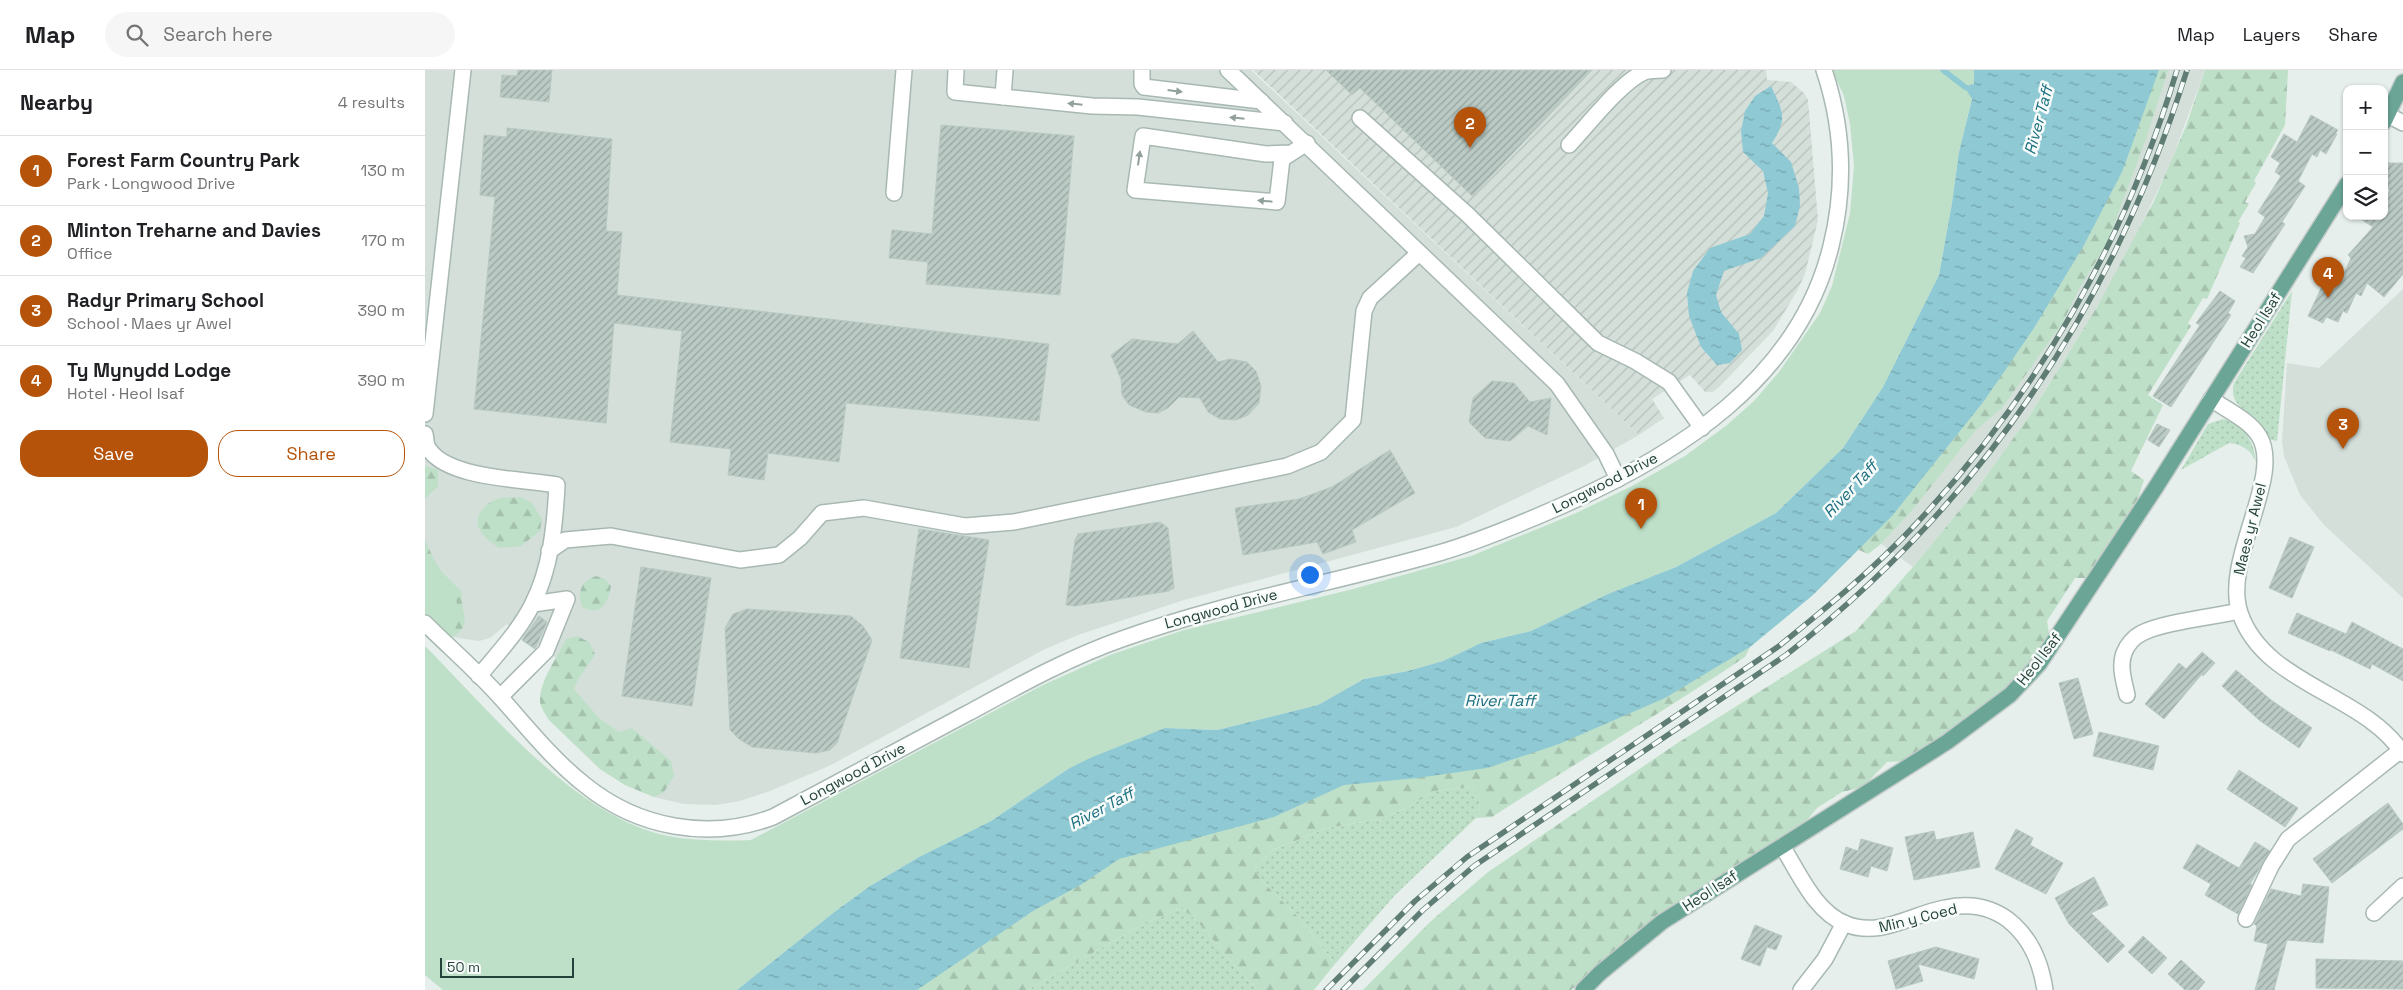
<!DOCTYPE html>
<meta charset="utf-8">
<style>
:root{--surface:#fff;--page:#f6f6f6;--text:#202124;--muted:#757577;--line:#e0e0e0;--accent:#b45309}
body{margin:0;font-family:"Space Grotesk",sans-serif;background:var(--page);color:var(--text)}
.controls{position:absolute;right:15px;top:15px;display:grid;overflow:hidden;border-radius:10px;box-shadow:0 1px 4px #0004}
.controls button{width:45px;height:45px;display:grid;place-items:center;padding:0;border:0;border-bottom:1px solid var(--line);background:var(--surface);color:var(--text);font:25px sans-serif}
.scale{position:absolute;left:15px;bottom:12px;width:134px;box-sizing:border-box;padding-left:5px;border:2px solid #24423a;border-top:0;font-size:14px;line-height:18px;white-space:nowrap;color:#24423a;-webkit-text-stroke:4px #f7fbf9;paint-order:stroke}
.you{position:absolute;left:884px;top:504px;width:18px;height:18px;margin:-12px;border:4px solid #fff;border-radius:50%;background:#1a73e8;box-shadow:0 0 0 8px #1a73e833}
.badge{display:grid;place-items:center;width:32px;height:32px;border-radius:50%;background:var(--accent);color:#fff;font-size:16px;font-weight:700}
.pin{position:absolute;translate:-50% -41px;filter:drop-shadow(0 1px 2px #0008)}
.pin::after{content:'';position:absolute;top:26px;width:18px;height:15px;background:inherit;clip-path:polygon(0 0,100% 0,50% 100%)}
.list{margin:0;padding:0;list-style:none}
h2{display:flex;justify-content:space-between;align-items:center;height:65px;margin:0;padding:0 20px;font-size:21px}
h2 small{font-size:16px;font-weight:400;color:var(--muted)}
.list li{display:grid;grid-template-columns:32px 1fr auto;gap:15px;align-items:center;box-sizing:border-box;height:70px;padding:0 20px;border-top:1px solid var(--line)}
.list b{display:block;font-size:19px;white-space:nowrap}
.list p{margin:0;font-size:16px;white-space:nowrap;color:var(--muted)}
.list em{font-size:16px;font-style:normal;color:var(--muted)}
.actions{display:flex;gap:10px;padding:15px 20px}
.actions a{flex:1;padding:11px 0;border:1px solid var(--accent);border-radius:20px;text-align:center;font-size:18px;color:var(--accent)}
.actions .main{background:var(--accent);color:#fff}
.icon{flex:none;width:28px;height:28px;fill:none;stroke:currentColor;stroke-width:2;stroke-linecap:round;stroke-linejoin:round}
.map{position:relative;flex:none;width:1978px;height:920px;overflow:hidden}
header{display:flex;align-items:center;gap:30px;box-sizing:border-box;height:70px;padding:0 25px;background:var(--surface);border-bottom:1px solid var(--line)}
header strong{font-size:24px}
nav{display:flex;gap:28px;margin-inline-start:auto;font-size:18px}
.search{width:350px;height:45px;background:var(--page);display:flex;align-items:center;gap:12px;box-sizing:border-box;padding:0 18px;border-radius:28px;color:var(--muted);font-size:19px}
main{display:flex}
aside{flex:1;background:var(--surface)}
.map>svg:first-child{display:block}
</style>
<header>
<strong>Map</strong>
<div class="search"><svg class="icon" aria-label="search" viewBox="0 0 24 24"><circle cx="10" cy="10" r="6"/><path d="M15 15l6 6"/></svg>Search here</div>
<nav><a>Map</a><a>Layers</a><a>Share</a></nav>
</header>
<main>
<aside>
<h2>Nearby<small>4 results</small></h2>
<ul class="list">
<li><span class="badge">1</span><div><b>Forest Farm Country Park</b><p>Park · Longwood Drive</p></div><em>130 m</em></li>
<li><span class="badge">2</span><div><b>Minton Treharne and Davies</b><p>Office</p></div><em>170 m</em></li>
<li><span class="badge">3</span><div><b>Radyr Primary School</b><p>School · Maes yr Awel</p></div><em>390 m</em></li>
<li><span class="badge">4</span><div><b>Ty Mynydd Lodge</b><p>Hotel · Heol Isaf</p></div><em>390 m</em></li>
</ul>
<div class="actions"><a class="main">Save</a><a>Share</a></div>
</aside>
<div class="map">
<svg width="1978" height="920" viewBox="0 0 1978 920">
<defs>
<pattern id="industrial-furrows" width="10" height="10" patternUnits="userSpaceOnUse" patternTransform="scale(1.25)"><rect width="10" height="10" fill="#d4dfda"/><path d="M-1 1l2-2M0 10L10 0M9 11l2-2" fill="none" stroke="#b6c1bc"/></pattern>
<pattern id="grass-dots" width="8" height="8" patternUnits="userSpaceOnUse" patternTransform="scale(1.25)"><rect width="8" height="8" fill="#bfe0c8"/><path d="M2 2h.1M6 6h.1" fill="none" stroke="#a4c1ad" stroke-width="1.8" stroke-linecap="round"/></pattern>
<pattern id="forest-firs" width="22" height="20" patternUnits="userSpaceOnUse" patternTransform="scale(1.25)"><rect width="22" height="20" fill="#bfe0c8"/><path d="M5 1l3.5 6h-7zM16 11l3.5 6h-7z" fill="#a4c1ad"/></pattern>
<pattern id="water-ripples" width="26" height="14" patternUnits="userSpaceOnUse" patternTransform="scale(1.25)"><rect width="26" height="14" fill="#8ec9d4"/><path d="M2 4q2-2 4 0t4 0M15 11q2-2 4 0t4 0" fill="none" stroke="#74a5ad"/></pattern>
<pattern id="building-hatch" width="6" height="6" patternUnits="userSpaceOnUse" patternTransform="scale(1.25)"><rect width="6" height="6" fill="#bbcac4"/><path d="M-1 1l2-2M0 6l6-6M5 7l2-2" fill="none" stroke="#98a6a0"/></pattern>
</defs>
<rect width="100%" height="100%" fill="#e6efeb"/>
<g fill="#d4dfda">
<polygon points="0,0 826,0 1214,365 1159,396 1031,457 759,530 653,565 618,580 404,696 345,721 315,731 291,735 259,734 229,727 200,715 175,699 124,650 115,633 118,618 132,589 113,575 110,579 97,570 99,567 82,554 65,568 54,571 27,567 34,549 0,481"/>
<polygon points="1740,0 1780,0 1744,97 1705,178 1672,237 1607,342 1549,423 1488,497 1456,474 1486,442"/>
<polygon points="1978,219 1978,528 1899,455 1875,425 1859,386 1857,371 1862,293 1894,298"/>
</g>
<polygon fill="url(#industrial-furrows)" points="828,0 1341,0 1342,10 1366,12 1379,23 1383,30 1393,150 1380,204 1372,221 1348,261 1295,316 1288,322 1280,322 1265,305 1227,329 1239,348 1214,365"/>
<g fill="url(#grass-dots)">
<path d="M1867 221 1852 371 1843 369C1839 362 1835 355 1829 349 1818 336 1804 334 1809 313Z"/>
<path d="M1798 349C1819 354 1829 371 1831 392 1825 379 1818 375 1804 373L1756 400 1783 354Z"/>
<polygon points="1045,717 1057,727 1051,748 970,825 910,894 877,851 836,810 829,799 848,780 902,758 955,749 985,736 1009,721"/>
<path d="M757 837C786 862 805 895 833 920H602L717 855Z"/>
</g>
<g fill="url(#forest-firs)">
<polygon points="1728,0 1743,0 1721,69 1683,171 1654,219 1638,252 1577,338 1550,361 1486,442 1456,474 1443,484 1427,477"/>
<polygon points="1780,0 1863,0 1860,55 1829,111 1831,113 1820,132 1824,134 1813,152 1815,153 1782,229 1778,228 1763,253 1766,256 1723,325 1738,335 1706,401 1719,410 1712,431 1665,508 1650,508 1622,551 1625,570 1609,593 1577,626 1482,691 1462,692 1438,717 1417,722 1392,738 1377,756 1274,818 1228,850 1146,920 938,920 1006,851 1063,802 1251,674 1431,561 1488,497 1549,423 1607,342 1672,237 1729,131 1761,56"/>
<polygon points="0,396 13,400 13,416 0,429"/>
<path d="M96 427 107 433 117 449 115 461 96 476 74 478C61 469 45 457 56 441 60 436 66 431 72 429 79 427 88 428 96 427Z"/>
<path d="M0 469 8 488 17 502 37 522C34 541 50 555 27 567L22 565 0 547Z"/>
<path d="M171 506 180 509 186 516C183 533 176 547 157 537 152 522 156 511 171 506Z"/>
<path d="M152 566 164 572 170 584C164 596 153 606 149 619L174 648 194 662 207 658 246 691 249 706 239 722 229 727 200 715 175 699 124 650C121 645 116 638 115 632 114 611 133 587 141 569Z"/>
<path d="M1311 576 1325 577 1320 587C1237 643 1150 693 1067 747L1051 748 1057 727 1045 717 1009 721 985 736 955 749 902 758 848 780 829 799 836 810 877 851 910 894 889 920H833C805 895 786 862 757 837L717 855 602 920H444L673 789Z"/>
</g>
<g fill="#bfe0c8">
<path d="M1407 0H1549L1550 6 1547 28 1534 82 1527 133 1514 205 1458 317 1418 378 1351 443 1251 497 1183 524 1106 561 1056 573 1018 591 983 601 939 609 893 635 792 660 740 658 643 699 566 751 494 787 445 816 408 843 312 920H18L0 905V576C65 641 150 747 243 766 270 771 299 771 326 770L618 615 685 585 759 560 928 519 1046 486 1149 444 1207 416 1260 386 1302 355 1329 331 1354 302 1395 243 1407 216 1425 143 1429 96 1425 54 1419 26Z"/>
<polygon points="0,481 31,528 34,549 27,567 0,540"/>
</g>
<g fill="url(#water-ripples)">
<polygon points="1549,0 1734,0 1697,102 1659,175 1609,258 1559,331 1467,446 1388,525 1325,577 1240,628 1134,674 1062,698 992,708 919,715 849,747 694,789 657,814 608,841 492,920 312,920 408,843 445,816 494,787 566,751 643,699 665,688 740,658 792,660 893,635 939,609 983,601 1018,591 1056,573 1106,561 1183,524 1251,497 1351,443 1418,378 1458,317 1514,205 1527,133 1534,82 1547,29 1542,21 1544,15 1549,14"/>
<path d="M1346 16C1358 42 1363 48 1347 73L1366 92 1374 118 1375 136 1370 156 1336 188 1299 201 1291 225 1296 242 1314 264 1317 280 1305 293 1292 295 1276 277 1264 246 1262 223 1268 201 1285 178 1325 164 1339 146 1343 123 1338 101 1318 82 1316 61 1320 41 1330 26Z"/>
</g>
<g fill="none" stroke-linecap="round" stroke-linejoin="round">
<polyline stroke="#8ec9d4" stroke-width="5.5" points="1518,0 1540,17 1549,21"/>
</g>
<g fill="url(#building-hatch)" stroke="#b8c9c2">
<polygon points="93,0 127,0 124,32 75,27 77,5 92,6"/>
<polygon points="901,0 1167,0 1047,126 935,18 927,25"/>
<polygon points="1886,45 1913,60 1910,64 1912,64 1901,84 1895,80 1892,87 1887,84 1873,111 1880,116 1857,152 1860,154 1828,203 1815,197 1821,188 1817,186 1823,177 1819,166 1830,164 1840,147 1833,142 1856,106 1850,102 1855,93 1846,87 1859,64 1872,72"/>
<polygon points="516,55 649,66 635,225 501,214 503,192 464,188 467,160 507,164"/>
<polygon points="82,58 187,69 181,161 197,162 192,225 624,274 614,351 421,333 414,392 343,383 339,410 303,405 306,379 245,372 257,261 189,253 181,353 49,339 70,127 55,125 59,65 82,67"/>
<polygon points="1959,93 1978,93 1978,204 1959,227 1942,213 1936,226 1931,223 1922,243 1918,241 1913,252 1901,247 1898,253 1883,246 1900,210 1913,216 1926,188 1923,185 1948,157 1931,146 1959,146 1959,130 1965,120 1959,116"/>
<polygon points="1795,221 1810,231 1803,243 1806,245 1746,337 1728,326 1775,255 1771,253"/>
<polygon points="768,261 793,292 805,289 822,292 831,301 836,316 834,333 823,345 811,350 795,349 783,342 775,328 754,327 743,338 733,343 721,342 704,335 697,325 696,309 686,285 707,269 753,274"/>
<polygon points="1067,311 1089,313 1105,332 1126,328 1122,365 1103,356 1085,371 1060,368 1044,352 1048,328"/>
<polygon points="1732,354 1745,360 1734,377 1723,370"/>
<polygon points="965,380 990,423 927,460 931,472 898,484 892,472 818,485 810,438 874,429 907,417"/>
<polygon points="735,452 743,458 749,518 744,521 650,536 641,535 650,470 653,464"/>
<polygon points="494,459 564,470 544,598 475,588"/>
<polygon points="1865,467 1889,477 1867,528 1844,518"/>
<polygon points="216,497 286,508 267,636 197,626"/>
<polygon points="322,539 426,546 438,556 447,570 412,673 405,680 391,683 327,677 314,669 305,660 300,558 308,544"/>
<polygon points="1872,543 1921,564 1927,552 1978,579 1978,611 1947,594 1945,599 1906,580 1905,581 1863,563"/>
<polygon points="114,546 122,552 110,579 97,570"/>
<polygon points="1777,582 1790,593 1778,606 1777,604 1739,649 1720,634 1754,593 1761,599"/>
<polygon points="1811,600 1846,630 1887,658 1874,678 1834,650 1797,616"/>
<polygon points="1653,608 1668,664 1649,669 1634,613"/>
<polygon points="1674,662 1734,676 1728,700 1668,686"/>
<polygon points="1814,700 1873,738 1860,757 1802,719"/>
<polygon points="1963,733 1978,754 1978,759 1907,813 1888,789"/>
<polygon points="1591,759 1608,768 1605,775 1638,793 1621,824 1570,799"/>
<polygon points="1509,761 1511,770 1548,762 1555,797 1489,810 1480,767"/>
<polygon points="1436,769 1468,778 1462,801 1446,796 1443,807 1415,799 1421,777 1433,781"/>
<polygon points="1830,772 1845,781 1825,814 1827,815 1813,844 1780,825 1786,814 1758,798 1772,774 1814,798"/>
<polygon points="1669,807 1683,835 1666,843 1700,876 1683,893 1644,854 1630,828"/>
<polygon points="1878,814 1904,817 1898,873 1862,870 1849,920 1830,920 1843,874 1829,871 1832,856 1829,854 1846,819 1876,826"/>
<polygon points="1330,855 1357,866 1351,880 1342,877 1335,896 1316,889"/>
<polygon points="1718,866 1742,888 1727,904 1703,882"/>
<polygon points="1511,877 1554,889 1549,909 1493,894 1498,911 1471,919 1463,891"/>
<polygon points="1891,889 1978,891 1978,919 1891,918"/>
<polygon points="1756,890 1780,912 1773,920 1760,920 1743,904"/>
</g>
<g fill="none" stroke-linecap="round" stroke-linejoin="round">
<defs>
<g id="minor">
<polyline points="531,0 530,22 667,36 713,37 860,53"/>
<polyline points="717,0 717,14 719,17 836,31"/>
<polyline points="803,0 1132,314 1181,384 1193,409"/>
<polyline points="578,27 580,0"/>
<polyline points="1963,45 1978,53"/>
<polyline points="935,48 1043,145 1173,273 1210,291 1244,312 1277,358"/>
<path d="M1144 75C1163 55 1196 12 1219 2 1225 0 1232 0 1238 0"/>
<polyline points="866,83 841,84 718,66 710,120 852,132 857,89 882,73"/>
<polyline points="469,123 479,0"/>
<path d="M1786 329C1802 340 1824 350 1834 366 1859 406 1797 490 1815 543 1839 615 1940 624 1978 684"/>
<polyline points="0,344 38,0"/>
<path d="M0 364C1 368 1 373 2 376 18 409 99 409 132 415 130 454 126 499 107 535 94 561 73 583 54 606"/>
<polyline points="124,481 140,470 186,466 315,490 354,485 375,468 397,443 439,438 540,456 589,452 862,396 896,382 928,350 939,241 945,228 994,183"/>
<path d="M0 553C25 578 52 601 76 628 102 657 128 690 160 715 213 758 284 771 348 747 413 712 478 678 543 643 593 616 643 588 697 569 800 532 909 513 1014 483 1055 471 1095 454 1134 437 1251 386 1374 309 1406 176 1421 116 1418 57 1399 0"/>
<path d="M1702 625C1699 611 1694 597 1699 583 1702 575 1709 567 1717 563 1739 552 1788 547 1814 541"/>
<polyline points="75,627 121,581 142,529 108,534"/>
<path d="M1357 776C1374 803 1390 842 1421 854 1455 868 1487 844 1520 838 1578 826 1612 867 1620 920"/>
<polyline points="1949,843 1978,816"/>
<polyline points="1821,849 1846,796 1863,769 1976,680"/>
<polyline points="1376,920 1400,889 1419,853"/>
</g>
<g id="major">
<polyline points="1959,52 1978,12"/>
<polyline points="1158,920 1175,903 1237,852 1522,672 1585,625 1614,594 1731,417 1922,114"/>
</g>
</defs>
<use href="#minor" stroke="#a8b8b2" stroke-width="18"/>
<use href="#major" stroke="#c2cac8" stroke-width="18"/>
<use href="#minor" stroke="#fff" stroke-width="15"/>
<use href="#major" stroke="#6aa596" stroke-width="15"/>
<defs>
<g id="rail">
<path d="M901 920 990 831 1042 787 1354 576C1401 538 1448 500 1490 455 1611 326 1701 170 1752 0"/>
<path d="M918 920 998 840 1049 796 1361 585C1556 433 1688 236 1762 0"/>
</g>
</defs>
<use href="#rail" stroke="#5f7d75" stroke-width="5.5"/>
<use href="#rail" stroke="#f7fbf9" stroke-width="4" stroke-dasharray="11" stroke-linecap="butt"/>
</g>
<defs><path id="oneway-solid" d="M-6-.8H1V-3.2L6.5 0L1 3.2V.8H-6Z" transform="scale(1.25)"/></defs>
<g fill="#92a09c">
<use href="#oneway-solid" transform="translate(750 21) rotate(7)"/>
<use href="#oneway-solid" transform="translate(650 34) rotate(-174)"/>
<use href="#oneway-solid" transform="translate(812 48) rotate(-174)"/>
<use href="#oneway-solid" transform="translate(714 88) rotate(-82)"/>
<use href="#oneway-solid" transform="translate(840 131) rotate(-175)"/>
</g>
<g text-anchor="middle" stroke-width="5" stroke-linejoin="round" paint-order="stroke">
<g font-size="15" fill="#24423a" stroke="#f7fbf9">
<text transform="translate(1836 250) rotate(-58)" y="5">Heol Isaf</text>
<text transform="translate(1180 413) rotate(-27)" y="5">Longwood Drive</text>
<text transform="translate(1825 459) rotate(-76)" y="5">Maes yr Awel</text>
<text transform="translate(796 539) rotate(-15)" y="5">Longwood Drive</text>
<text transform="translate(1614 589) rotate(-52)" y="5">Heol Isaf</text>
<text transform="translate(428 704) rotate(-28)" y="5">Longwood Drive</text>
<text transform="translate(1285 821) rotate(-33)" y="5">Heol Isaf</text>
<text transform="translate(1493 848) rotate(-14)" y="5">Min y Coed</text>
</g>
<g font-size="16" font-style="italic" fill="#1c6f80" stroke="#f7fbf9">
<text transform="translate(1613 50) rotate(-75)" y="6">River Taff</text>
<text transform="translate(1425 419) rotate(-47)" y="6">River Taff</text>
<text x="1075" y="636">River Taff</text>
<text transform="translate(676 738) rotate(-28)" y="6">River Taff</text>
</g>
</g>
</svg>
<div class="controls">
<button>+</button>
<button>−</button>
<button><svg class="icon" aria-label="layers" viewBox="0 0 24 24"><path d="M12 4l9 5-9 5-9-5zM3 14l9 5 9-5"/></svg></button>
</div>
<div class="scale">50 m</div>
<div class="you"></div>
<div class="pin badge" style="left:1216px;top:459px">1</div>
<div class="pin badge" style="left:1045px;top:78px">2</div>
<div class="pin badge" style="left:1918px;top:379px">3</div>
<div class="pin badge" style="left:1903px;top:228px">4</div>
</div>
</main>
